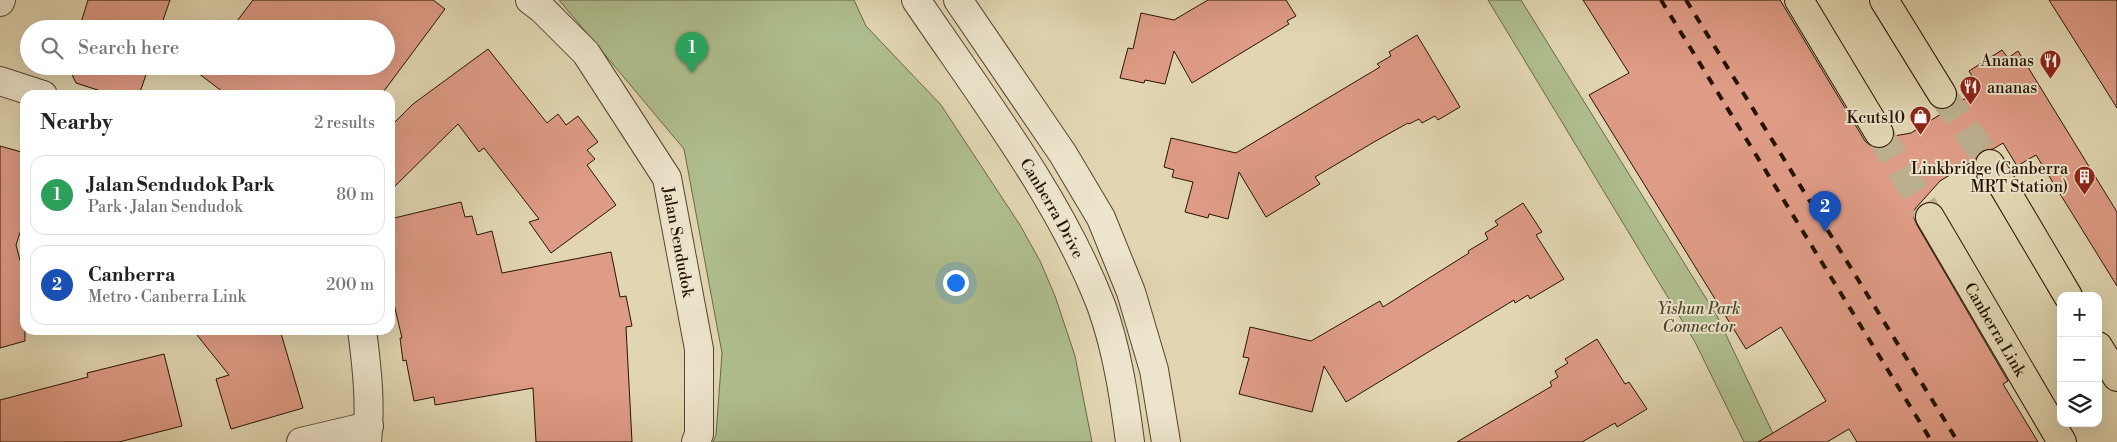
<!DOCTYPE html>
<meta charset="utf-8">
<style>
:root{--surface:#fff;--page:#f2f2f2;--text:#222;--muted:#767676;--line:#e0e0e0;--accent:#b45309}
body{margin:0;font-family:"Libre Bodoni",serif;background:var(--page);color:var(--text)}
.controls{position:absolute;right:15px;bottom:15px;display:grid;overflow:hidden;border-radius:10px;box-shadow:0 5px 20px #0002}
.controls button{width:45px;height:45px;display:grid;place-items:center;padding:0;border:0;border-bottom:1px solid var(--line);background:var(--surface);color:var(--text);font:25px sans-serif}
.you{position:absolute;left:955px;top:282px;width:18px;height:18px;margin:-12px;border:4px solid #fff;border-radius:50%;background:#1a73e8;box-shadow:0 0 0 8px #1a73e833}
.badge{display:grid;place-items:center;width:32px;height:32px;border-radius:50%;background:var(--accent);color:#fff;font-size:16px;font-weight:700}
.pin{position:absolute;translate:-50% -41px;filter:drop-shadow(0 1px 2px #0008)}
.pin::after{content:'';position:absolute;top:26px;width:18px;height:15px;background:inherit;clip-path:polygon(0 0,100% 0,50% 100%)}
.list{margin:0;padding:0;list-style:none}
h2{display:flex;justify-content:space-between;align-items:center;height:65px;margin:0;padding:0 20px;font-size:21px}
h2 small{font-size:16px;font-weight:400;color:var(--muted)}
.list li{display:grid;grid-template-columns:32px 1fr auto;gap:15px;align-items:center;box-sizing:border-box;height:80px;margin:0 10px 10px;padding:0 10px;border:1px solid var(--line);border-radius:15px}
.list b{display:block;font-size:19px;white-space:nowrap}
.list p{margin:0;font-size:16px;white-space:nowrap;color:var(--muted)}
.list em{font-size:16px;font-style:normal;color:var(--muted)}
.icon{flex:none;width:28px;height:28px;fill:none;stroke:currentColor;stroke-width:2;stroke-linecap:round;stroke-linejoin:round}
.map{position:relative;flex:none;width:2117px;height:442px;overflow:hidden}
.search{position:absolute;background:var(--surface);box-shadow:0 5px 20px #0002;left:20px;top:20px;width:375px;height:55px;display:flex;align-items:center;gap:12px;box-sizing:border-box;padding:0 18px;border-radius:28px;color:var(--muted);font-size:19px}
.panel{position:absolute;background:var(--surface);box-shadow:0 5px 20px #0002;left:20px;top:90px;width:375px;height:245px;border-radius:15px}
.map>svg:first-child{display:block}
</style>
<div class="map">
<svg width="2117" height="442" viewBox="0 0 2117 442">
<rect width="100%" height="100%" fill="#e1d6b1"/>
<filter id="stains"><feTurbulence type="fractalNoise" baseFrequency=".004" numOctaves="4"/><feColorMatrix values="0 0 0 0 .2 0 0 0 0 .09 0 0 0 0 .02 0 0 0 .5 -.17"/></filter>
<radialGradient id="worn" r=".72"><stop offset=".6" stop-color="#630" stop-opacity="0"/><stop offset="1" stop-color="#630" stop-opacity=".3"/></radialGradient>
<g fill="#afbe8e" stroke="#6b6848">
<polygon points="559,0 854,0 866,26 941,105 1020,225 1040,261 1055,296 1075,356 1092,442 713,442 716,435 722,353 684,149"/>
<polygon points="1488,0 1521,0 1717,316 1777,442 1744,442 1695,342"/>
</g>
<g fill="#de9b85" stroke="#271303">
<polygon points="88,0 170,0 160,29 79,29"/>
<polygon points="253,0 433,0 445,9 381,95 227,95 198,73 203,66 386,66 386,29 231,29"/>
<polygon points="1208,0 1286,0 1296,16 1287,21 1289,24 1192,83 1174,51 1165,84 1145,80 1144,83 1120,78 1128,48 1133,49 1141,13 1174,20"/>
<polygon points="1583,0 1780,0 1865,141 1872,147 1879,149 1887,146 1894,136 1911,133 1980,89 1969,71 2002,50 2008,58 2018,51 2117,212 2117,286 2036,155 2017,166 2003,143 1993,149 1982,151 1975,160 1940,181 1914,210 1914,218 1917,225 2008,381 2003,384 2038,442 1857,442 1849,429 1827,442 1758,442 1826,401 1781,327 1746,349 1589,95 1629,73"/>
<polygon points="2049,0 2117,0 2117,108 2087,60"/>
<polygon points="1417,35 1460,107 1438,120 1435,116 1422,123 1419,119 1409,124 1408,123 1374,142 1315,177 1320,184 1266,217 1239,172 1228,219 1209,214 1208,218 1185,212 1193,182 1172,177 1174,170 1164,167 1171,138 1236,153 1380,67 1377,64 1391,56 1389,52"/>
<polygon points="488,49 547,123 558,114 566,125 578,116 598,142 587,150 595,159 587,165 616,205 551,253 529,222 539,219 484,148 479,152 458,124 390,191 390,127 413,104"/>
<polygon points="68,66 149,66 139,95 113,95 76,83"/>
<polygon points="0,146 25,153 25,217 16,245 25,279 25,341 0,348"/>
<polygon points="461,202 465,217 472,216 477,235 492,231 502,273 611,252 620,297 626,296 632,326 626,327 632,442 536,442 533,388 435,405 434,397 414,401 406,360 403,361 400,338 402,338 390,287 390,219"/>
<polygon points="1523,203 1542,232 1536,235 1564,279 1530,299 1528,295 1515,303 1514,300 1346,402 1324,366 1312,412 1239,394 1249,358 1243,357 1250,327 1311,341 1380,301 1383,307 1469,253 1468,251 1488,239 1485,233 1498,225 1495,221"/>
<polygon points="193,330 280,330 303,408 231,429 216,379 229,375"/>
<polygon points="1597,339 1625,384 1629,382 1647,409 1617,427 1615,423 1582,442 1457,442 1552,386 1550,382 1558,377 1555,371 1568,363 1565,359"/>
<polygon points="164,354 182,426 119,442 0,442 0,400 88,377 87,373"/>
</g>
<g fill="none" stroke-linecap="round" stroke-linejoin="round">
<g stroke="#bcaf8e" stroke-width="28" stroke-dasharray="28 14" stroke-linecap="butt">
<polyline points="1942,94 1990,164"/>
<polyline points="1879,133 1930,217"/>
</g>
<defs>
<g id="minor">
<path id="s1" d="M530 0 542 9 586 53 667 178 699 349V434L696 442"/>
<path id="s2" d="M916 0C981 96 1059 197 1101 305 1117 349 1124 396 1130 442"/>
<polyline points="958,0 1063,154 1101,218 1131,292 1154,370 1166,442"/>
<polyline points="0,2 1,0"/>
<polyline points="0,81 43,95"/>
<path d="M362 330C367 367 371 405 367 442"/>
<polyline points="301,442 369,426"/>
</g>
<g id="primary">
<polyline points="1799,0 1879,133"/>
<polyline points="1884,0 1942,94"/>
<polyline points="1990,164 2068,296"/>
<path id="s3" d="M1930 217 2062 442"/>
<polyline points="2098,346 2117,377"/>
</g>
</defs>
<use href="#minor" stroke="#56442e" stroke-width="30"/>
<use href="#primary" stroke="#271303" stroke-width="30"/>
<use href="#minor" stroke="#ece4cc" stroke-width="28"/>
<use href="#primary" stroke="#e1d6b1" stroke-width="28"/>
<g stroke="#271303" stroke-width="4" stroke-dasharray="9 9" stroke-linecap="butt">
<polyline points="1661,0 1932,442"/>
<polyline points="1686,0 1958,442"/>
</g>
</g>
<defs>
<symbol id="restaurant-pin" viewBox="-11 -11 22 30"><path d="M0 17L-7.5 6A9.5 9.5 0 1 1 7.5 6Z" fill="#8f2418" stroke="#ece4cc"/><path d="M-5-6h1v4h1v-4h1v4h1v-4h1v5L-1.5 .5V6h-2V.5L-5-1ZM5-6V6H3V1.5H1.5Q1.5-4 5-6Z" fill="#fff"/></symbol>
<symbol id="shop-pin" viewBox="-11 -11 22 30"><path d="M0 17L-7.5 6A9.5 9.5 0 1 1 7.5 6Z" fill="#8f2418" stroke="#ece4cc"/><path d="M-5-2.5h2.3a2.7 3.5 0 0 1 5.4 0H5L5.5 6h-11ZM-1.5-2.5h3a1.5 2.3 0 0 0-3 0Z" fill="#fff"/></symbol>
<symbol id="building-pin" viewBox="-11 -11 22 30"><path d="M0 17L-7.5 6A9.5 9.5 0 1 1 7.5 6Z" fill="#8f2418" stroke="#ece4cc"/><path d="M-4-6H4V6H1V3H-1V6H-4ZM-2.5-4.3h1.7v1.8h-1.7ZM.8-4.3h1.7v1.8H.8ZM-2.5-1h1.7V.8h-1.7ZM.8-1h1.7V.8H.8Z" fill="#fff"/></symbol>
</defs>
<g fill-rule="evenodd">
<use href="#restaurant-pin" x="2038" y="48" width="25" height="34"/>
<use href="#restaurant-pin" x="1958" y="74" width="25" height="34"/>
<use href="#shop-pin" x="1908" y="104" width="25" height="34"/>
<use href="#building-pin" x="2072" y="164" width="25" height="34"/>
</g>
<g text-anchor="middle" stroke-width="4" stroke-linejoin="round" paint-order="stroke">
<g font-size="16" fill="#271303" stroke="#ece4cc" text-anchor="end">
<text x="2034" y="66">Ananas</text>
<text x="1987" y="93" text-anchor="start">ananas</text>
<text x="1905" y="123">Kcuts10</text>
<text x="2068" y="174">Linkbridge (Canberra<tspan x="2068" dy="18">MRT Station)</tspan></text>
</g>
<g font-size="16" fill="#271303" stroke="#ece4cc">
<text dy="6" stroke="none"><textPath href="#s2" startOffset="249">Canberra Drive</textPath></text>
<text dy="6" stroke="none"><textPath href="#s1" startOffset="291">Jalan Sendudok</textPath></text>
<text dy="6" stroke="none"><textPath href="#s3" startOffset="130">Canberra Link</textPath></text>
</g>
<g font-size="16" font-style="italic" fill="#50462d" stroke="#ece4cc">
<text x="1699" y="314">Yishun Park<tspan x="1699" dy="18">Connector</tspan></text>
</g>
</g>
<rect width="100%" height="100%" filter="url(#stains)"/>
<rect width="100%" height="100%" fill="url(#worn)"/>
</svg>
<div class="controls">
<button>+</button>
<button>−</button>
<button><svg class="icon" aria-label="layers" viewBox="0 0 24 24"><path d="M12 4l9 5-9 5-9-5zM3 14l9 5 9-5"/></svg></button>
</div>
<div class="you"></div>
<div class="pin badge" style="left:692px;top:73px;background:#2e9e5b">1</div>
<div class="pin badge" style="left:1825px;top:232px;background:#1a4fb4">2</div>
<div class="search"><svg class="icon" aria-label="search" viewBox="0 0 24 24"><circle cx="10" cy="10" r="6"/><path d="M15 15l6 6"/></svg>Search here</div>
<section class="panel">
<h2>Nearby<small>2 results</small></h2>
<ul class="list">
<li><span class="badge" style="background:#2e9e5b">1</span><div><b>Jalan Sendudok Park</b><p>Park · Jalan Sendudok</p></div><em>80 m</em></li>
<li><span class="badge" style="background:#1a4fb4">2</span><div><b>Canberra</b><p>Metro · Canberra Link</p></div><em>200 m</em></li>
</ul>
</section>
</div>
